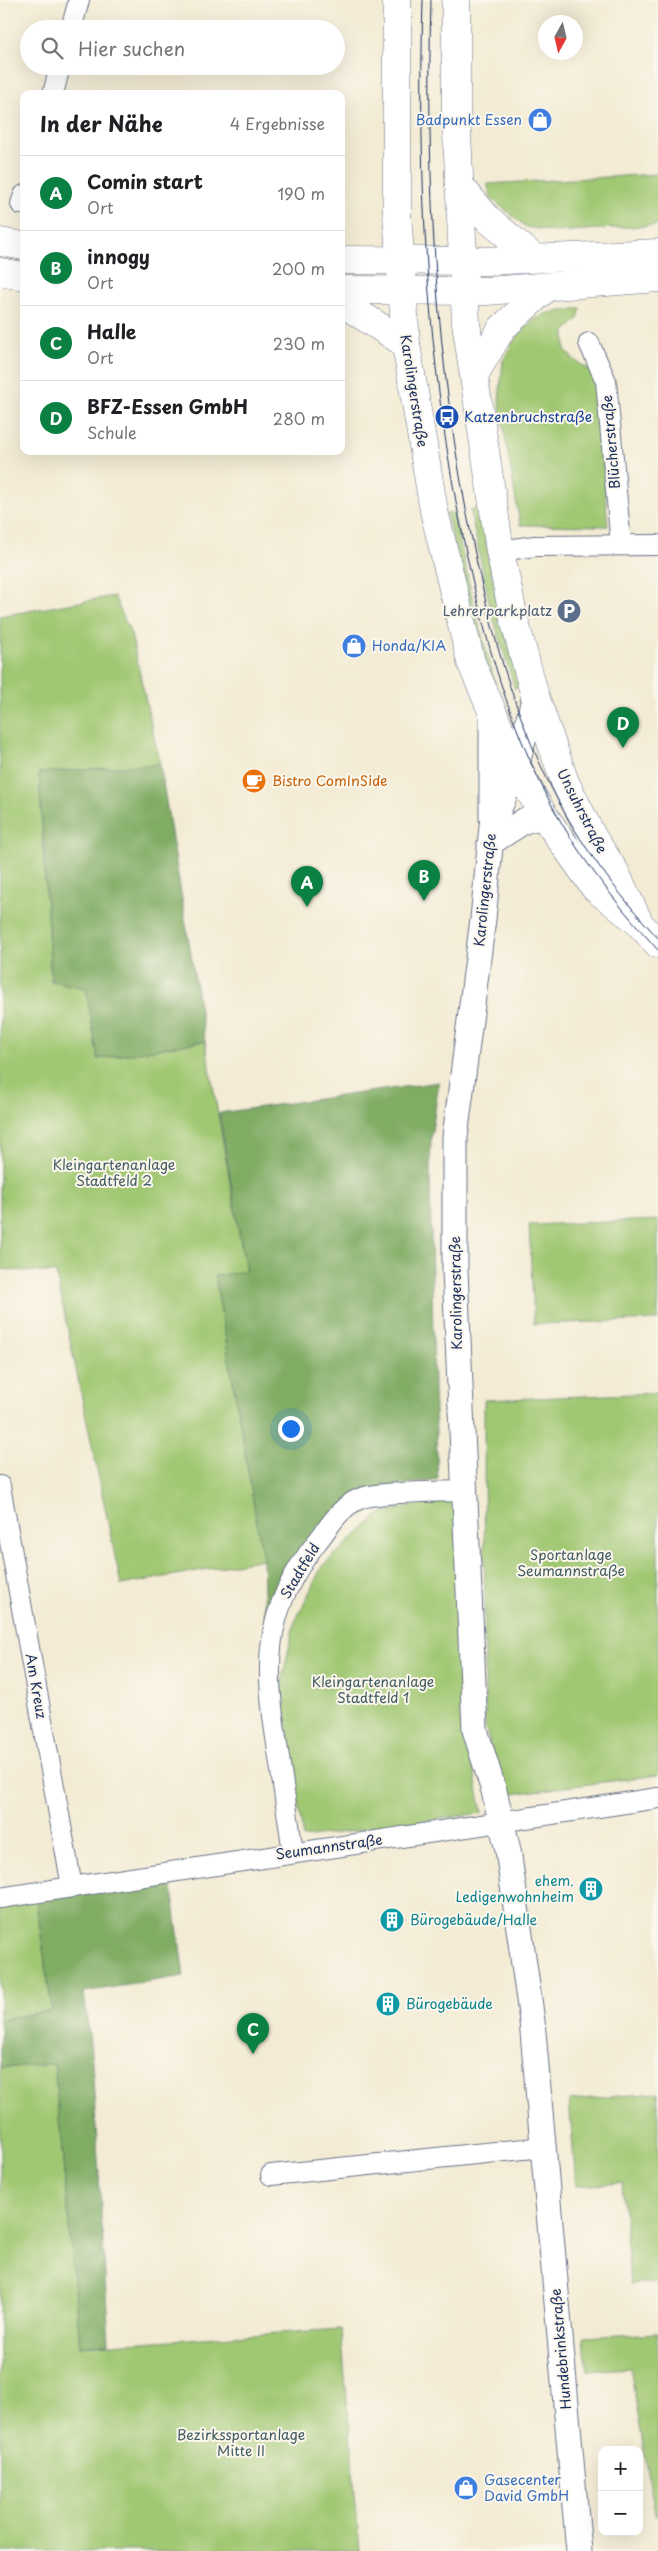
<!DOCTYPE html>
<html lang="de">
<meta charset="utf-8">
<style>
:root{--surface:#fff;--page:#f6f6f6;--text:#202124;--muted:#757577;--line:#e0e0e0;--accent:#0b8043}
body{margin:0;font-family:"Playpen Sans",sans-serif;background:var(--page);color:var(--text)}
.controls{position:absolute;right:15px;bottom:15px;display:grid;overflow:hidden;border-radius:10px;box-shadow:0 5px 20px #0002}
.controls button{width:45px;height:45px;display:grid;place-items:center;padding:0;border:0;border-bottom:1px solid var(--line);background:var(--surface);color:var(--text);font:25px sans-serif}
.compass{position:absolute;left:538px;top:15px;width:45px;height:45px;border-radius:50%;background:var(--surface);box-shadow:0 5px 20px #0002;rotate:188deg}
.you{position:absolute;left:290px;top:1428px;width:18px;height:18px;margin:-12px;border:4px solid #fff;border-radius:50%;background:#1a73e8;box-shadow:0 0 0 8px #1a73e833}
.badge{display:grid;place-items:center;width:32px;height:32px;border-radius:50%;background:var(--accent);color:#fff;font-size:16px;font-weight:700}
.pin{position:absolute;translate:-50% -41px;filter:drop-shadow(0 1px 2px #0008)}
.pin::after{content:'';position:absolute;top:26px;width:18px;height:15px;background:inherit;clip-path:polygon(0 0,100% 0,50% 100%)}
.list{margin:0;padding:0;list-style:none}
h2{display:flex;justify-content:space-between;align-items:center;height:65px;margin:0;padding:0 20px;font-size:21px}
h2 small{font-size:16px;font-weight:400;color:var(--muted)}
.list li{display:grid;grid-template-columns:32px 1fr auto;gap:15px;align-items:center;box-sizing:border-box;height:75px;padding:0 20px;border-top:1px solid var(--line)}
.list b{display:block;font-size:19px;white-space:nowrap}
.list p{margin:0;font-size:16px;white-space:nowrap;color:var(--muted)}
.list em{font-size:16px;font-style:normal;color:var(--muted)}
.icon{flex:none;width:28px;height:28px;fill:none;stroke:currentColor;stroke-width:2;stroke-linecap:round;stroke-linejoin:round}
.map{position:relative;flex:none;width:658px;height:2551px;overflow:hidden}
.search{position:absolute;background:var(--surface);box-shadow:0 5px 20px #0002;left:20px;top:20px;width:325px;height:55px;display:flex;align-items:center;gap:12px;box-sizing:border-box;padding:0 18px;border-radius:28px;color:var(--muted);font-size:19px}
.panel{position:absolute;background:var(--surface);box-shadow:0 5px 20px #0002;left:20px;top:90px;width:325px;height:365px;border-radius:10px}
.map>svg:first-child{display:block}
</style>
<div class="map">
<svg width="658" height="2551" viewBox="0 0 658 2551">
<rect width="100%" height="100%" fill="#fbf7ec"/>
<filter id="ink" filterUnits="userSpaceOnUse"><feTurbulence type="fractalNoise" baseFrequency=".02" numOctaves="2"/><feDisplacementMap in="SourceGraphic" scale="10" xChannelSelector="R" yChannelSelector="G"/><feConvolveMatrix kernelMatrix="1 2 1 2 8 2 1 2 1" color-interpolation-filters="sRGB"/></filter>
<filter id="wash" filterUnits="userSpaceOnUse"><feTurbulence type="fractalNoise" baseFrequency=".0096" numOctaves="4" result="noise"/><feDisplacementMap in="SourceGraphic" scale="20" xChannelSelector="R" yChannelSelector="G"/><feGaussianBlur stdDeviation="1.12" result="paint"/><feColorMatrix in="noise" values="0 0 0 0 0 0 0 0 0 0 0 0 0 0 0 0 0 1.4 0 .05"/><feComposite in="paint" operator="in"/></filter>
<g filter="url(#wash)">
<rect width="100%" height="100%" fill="#f3ebd4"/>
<g fill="#a0c772" stroke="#5e7b68">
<polygon points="658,174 658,225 556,232 526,227 491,198 487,184"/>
<polygon points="581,308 578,319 565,332 565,350 573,359 596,374 608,526 520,525 499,400 503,361 514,340 529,323 547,313"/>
<polygon points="480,507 497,604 520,686 515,689 490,607 470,510"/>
<polygon points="453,512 475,609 498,694 486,666 446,514"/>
<polygon points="114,596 131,634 160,764 39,773 51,981 86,987 98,1059 205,1041 246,1272 215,1276 263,1559 121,1585 56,1273 0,1269 0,616"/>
<polygon points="658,1220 658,1320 534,1324 529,1225"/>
<polygon points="658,1393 658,1775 504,1795 485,1727 484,1400"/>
<polygon points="455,1495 466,1729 482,1813 303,1838 281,1685 294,1624 322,1566 381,1513"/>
<polygon points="35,1894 52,2010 0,2020 0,1900"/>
<polygon points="54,2064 80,2346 341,2329 360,2551 0,2551 0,2068"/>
<polygon points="658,2093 658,2282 630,2284 622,2183 576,2186 569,2100"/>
<polygon points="658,2333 658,2515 655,2515 630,2368 587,2371 584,2337"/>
</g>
<g fill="#80ac64" stroke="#4e6e61">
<polygon points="160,764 205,1041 98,1059 86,988 51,981 39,773"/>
<polygon points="439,1082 431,1139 430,1176 434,1388 438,1479 365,1491 265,1627 263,1559 215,1276 246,1271 219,1113"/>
<polygon points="170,1874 184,1976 84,1992 92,2060 109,2343 80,2346 54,2064 0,2068 0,2020 52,2010 35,1894"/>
</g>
</g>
<g filter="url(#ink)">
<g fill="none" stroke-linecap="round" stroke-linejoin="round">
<defs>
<g id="minor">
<polyline points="71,29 79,0"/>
<polyline points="53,94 60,66"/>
<polyline points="21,204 24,195"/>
<polyline points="589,343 606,381 621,545"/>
<polyline points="500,551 535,546 658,545"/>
<polyline points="0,1486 72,1887"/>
<path d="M293 1852C288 1818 283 1784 278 1751 265 1668 261 1612 317 1542 329 1527 340 1507 359 1499 377 1491 441 1492 464 1491"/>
<polyline points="0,1898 658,1798"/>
<polyline points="271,2175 544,2147"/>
</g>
<g id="tertiary">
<polyline points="535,696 516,767 492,826 483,919 455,1137 455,1270 475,1730 494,1791 508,1850 532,2021 579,2551"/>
<polyline points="492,818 492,715"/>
<polyline points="490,843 524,821 544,816"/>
</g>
<g id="secondary">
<polyline points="397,0 397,213 406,344 434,511 471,662 516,767 544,816 595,888 638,922 658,944"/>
<polyline points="456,0 456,112 466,323 500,551 514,619 535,696 565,782 592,836 615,872 637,918"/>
<polyline points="459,185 488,219 534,258"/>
<polyline points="341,302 406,344"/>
<polyline points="474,375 502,328 546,288"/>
</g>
<g id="primary">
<polyline points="0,242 24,246"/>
<polyline points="341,260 485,261 658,253"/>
<polyline points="0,272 24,276"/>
<polyline points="341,290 487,291 658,278"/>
</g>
</defs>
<use href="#minor" stroke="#677187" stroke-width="22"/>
<use href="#tertiary" stroke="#677187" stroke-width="27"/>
<use href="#secondary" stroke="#677187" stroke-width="29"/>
<use href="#primary" stroke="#677187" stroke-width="29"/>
<use href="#minor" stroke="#fff" stroke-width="20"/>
<use href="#tertiary" stroke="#fff" stroke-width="25"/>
<use href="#secondary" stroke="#fff" stroke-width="28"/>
<use href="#primary" stroke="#fff" stroke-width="28"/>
<g stroke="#1b2f5e" stroke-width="1">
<path d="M423 0C418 180 426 360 463 537 481 624 504 710 544 790 573 850 614 901 658 950"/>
<path d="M431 0C426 182 435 365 473 544 490 628 513 711 552 789 579 843 617 893 658 938"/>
</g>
</g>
</g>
<defs>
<symbol id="shop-disc" viewBox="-11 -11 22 22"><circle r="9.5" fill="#3f7fe0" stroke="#fbf7ec"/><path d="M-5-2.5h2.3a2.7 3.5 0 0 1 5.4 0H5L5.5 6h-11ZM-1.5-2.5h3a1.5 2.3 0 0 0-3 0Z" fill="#fff"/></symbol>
<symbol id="bus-disc" viewBox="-11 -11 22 22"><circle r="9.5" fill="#1a4fb4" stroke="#fbf7ec"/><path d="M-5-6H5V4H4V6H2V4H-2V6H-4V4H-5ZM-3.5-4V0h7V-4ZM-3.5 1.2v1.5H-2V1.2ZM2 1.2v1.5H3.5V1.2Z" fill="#fff"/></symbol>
<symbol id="parking-disc" viewBox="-11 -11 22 22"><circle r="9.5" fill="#5c6f8a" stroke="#fbf7ec"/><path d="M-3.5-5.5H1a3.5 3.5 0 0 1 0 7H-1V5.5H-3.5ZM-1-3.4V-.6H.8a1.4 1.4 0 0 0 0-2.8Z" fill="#fff"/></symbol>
<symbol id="cafe-disc" viewBox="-11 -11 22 22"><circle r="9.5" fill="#e8710a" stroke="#fbf7ec"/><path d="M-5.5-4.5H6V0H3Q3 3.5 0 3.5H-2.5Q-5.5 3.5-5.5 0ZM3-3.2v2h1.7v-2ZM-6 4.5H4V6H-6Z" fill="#fff"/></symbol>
<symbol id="building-disc" viewBox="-11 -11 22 22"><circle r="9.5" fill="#0f9aa8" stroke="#fbf7ec"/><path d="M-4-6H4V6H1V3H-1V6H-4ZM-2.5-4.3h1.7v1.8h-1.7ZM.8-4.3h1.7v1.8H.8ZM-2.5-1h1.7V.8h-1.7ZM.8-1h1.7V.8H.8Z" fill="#fff"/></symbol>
</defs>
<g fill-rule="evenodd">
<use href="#shop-disc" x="526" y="106" width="28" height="28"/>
<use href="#bus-disc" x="433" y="403" width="28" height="28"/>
<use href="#parking-disc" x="555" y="597" width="28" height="28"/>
<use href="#shop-disc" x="340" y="632" width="28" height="28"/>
<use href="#cafe-disc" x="240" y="767" width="28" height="28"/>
<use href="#building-disc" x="577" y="1875" width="28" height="28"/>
<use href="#building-disc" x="378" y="1906" width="28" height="28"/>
<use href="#building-disc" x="374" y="1990" width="28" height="28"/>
<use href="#shop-disc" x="452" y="2474" width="28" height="28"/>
</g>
<g text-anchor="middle" stroke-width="4" stroke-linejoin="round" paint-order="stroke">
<g font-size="14" fill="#366cbe" stroke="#fbf7ec" text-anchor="start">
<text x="522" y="125" text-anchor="end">Badpunkt Essen</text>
<text x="372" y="651">Honda/KIA</text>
<text x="484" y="2485">Gasecenter<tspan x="484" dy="16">David GmbH</tspan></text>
</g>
<g font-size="14" fill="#1b2f5e" stroke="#fbf7ec">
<text transform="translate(414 391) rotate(81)" y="5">Karolingerstraße</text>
<text transform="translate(611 442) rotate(-95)" y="5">Blücherstraße</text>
<text transform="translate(582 811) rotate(63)" y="5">Unsuhrstraße</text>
<text transform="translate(485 890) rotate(-84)" y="5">Karolingerstraße</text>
<text transform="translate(456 1293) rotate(-91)" y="5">Karolingerstraße</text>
<text transform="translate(300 1571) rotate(-59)" y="5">Stadtfeld</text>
<text transform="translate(36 1686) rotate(80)" y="5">Am Kreuz</text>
<text transform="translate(329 1847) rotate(-8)" y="5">Seumannstraße</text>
<text transform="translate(561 2349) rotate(-95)" y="5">Hundebrinkstraße</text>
</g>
<g font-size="14" fill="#164399" stroke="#fbf7ec" text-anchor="start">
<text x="464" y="422">Katzenbruchstraße</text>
</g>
<g font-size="14" fill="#4e5e75" stroke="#fbf7ec" text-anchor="end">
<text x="552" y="616">Lehrerparkplatz</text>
</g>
<g font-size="14" fill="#c56008" stroke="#fbf7ec" text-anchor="start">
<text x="272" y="786">Bistro ComInSide</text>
</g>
<g font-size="14" fill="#435d64" stroke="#fbf7ec">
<text x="114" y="1170">Kleingartenanlage<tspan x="114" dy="16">Stadtfeld 2</tspan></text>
<text x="571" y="1560">Sportanlage<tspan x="571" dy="16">Seumannstraße</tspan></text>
<text x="373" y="1687">Kleingartenanlage<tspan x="373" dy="16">Stadtfeld 1</tspan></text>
<text x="241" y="2440">Bezirkssportanlage<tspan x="241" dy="16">Mitte II</tspan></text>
</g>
<g font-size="14" fill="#0d838f" stroke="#fbf7ec" text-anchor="start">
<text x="574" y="1886" text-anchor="end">ehem.<tspan x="574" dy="16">Ledigenwohnheim</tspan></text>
<text x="410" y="1925">Bürogebäude/Halle</text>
<text x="406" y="2009">Bürogebäude</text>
</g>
</g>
</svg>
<div class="controls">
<button>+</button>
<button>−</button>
</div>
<svg class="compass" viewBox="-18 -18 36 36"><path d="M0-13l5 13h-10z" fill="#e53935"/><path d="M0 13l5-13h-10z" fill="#757577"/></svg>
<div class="you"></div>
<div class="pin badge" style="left:307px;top:907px">A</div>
<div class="pin badge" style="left:424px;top:901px">B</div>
<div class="pin badge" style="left:253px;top:2054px">C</div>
<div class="pin badge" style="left:623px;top:748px">D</div>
<div class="search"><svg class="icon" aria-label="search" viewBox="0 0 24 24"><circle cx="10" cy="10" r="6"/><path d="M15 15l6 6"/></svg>Hier suchen</div>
<section class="panel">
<h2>In der Nähe<small>4 Ergebnisse</small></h2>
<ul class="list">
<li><span class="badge">A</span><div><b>Comin start</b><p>Ort</p></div><em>190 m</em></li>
<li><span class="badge">B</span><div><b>innogy</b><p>Ort</p></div><em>200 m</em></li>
<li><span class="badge">C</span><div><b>Halle</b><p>Ort</p></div><em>230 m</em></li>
<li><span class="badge">D</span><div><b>BFZ-Essen GmbH</b><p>Schule</p></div><em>280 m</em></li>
</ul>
</section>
</div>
